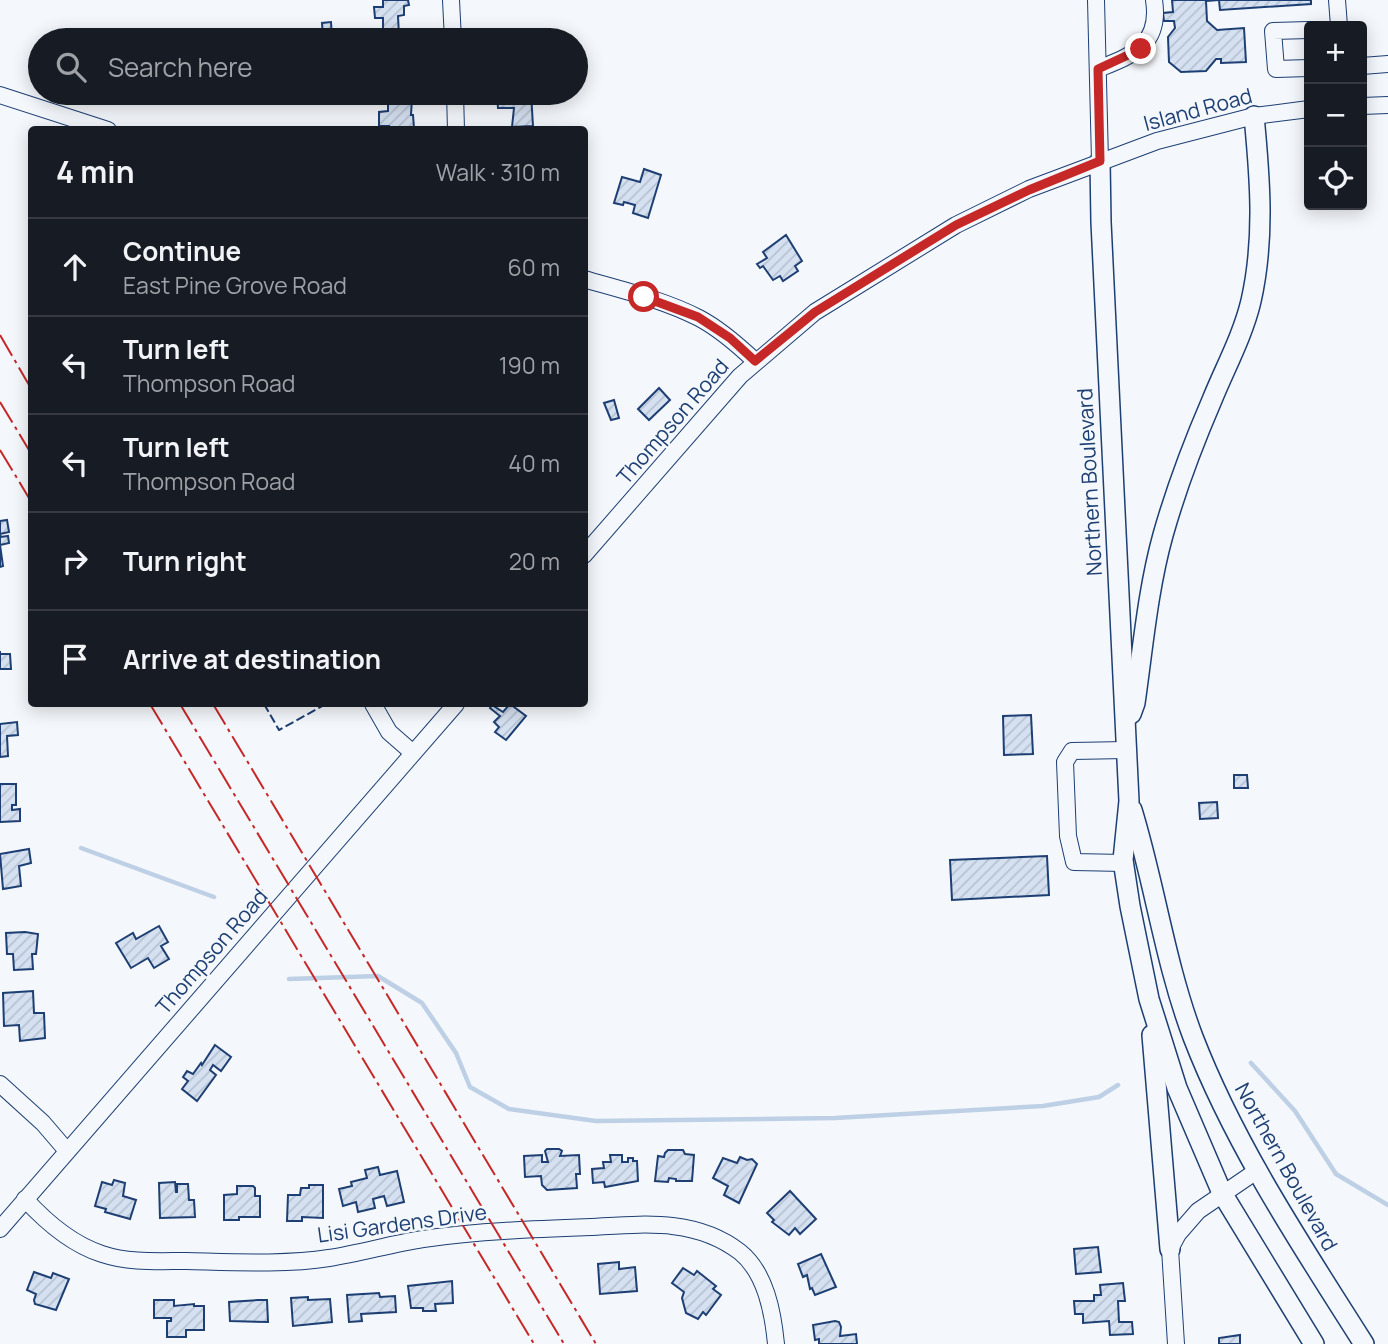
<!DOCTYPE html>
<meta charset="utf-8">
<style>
:root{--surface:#171b24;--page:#242831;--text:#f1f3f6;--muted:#9ea1a6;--line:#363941}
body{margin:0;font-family:Manrope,sans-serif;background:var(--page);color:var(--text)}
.controls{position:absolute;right:21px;top:21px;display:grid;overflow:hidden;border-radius:7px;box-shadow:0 4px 18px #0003}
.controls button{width:63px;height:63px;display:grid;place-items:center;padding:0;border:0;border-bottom:2px solid var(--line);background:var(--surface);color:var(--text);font:35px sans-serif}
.stop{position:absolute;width:21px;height:21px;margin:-16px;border:5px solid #c62828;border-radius:50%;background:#fff}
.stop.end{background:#c62828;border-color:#fff;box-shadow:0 2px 7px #0008}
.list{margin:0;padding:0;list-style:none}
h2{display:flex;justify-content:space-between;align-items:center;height:91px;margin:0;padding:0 28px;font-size:30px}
h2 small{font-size:23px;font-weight:400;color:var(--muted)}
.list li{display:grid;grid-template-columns:46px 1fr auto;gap:21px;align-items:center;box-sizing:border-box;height:98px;padding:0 28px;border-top:2px solid var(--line)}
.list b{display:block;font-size:26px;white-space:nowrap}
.list p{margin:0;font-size:23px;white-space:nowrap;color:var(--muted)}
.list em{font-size:23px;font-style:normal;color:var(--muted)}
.icon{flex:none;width:38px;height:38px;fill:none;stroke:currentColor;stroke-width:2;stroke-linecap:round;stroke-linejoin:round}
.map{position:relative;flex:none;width:1388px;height:1344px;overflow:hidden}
.search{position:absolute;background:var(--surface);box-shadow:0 4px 18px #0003;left:28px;top:28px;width:560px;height:77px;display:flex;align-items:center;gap:18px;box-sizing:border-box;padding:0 24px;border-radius:38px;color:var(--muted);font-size:26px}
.panel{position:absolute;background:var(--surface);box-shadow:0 4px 18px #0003;left:28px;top:126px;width:560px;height:581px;border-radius:7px}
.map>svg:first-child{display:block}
</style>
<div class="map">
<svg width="1388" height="1344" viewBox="0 0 1388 1344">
<defs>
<pattern id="building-hatch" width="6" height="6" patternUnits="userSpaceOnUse" patternTransform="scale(1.75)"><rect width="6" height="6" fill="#d5e0f0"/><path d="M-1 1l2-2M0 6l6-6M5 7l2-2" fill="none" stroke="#b6c1d1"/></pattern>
</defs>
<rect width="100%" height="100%" fill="#f4f7fb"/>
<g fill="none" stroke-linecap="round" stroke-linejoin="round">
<g stroke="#bed0e5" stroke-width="4.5">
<polyline points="81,848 214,897"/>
<polyline points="289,979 378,976 422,1003 456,1053 470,1087 509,1109 596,1121 835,1118 1043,1106 1099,1097 1118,1085"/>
<polyline points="1251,1063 1295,1111 1336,1174 1388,1205"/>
</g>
</g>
<g fill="url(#building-hatch)" stroke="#1d3f73" stroke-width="2">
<polygon points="383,0 408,0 409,5 404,6 404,15 398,16 399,36 383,37 383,18 375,18 374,7 383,7"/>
<polygon points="1172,0 1219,0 1206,1 1207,21 1217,30 1244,28 1246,62 1221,63 1221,59 1216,59 1206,71 1181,72 1169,62 1168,37 1175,28 1174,21 1164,21 1163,13 1173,12"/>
<polygon points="1219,0 1311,0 1311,4 1220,10"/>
<polygon points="331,22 332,38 323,38 322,23"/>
<polygon points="515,93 531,93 533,126 512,127 514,108 498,108 497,94"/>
<polygon points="412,97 411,115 413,115 414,128 389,129 389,126 379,126 379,112 388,111 388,99"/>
<polygon points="644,169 661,175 648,218 633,213 635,205 624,202 623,205 614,203 622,177 640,182"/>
<polygon points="786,235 802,261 795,266 798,271 783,281 780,276 773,280 763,266 760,268 757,264 767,258 763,252"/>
<polygon points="659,388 670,400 649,420 638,409"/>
<polygon points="614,400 619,418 611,420 604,403"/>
<polygon points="7,520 9,532 0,534 1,537 8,536 9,543 0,545 3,566 0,567 0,521"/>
<polygon points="0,651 0,654 10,654 11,669 0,669"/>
<polygon points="510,704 526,716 506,740 495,732 499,727 494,722 500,716 490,708 492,705 503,712"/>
<polygon points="1031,715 1033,754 1004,755 1003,716"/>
<polygon points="17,722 18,735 7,736 8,756 0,757 0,724"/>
<polygon points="1234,775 1247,775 1248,788 1234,788"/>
<polygon points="0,784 16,784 16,805 12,805 12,810 20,809 20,821 0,822"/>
<polygon points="1217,802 1218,818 1200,819 1199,803"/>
<polygon points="29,849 31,863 19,866 21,886 3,889 0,854"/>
<polygon points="1047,856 1049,895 952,900 950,860"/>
<polygon points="159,926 168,942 161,946 169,959 154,968 148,958 131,968 116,943 133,933 136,939"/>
<polygon points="25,932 38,934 36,954 32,954 33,969 14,970 13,954 7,954 6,933"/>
<polygon points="33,991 34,1013 44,1013 45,1038 20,1041 19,1025 4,1026 3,993"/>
<polygon points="215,1045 231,1057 221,1071 213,1065 210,1070 216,1075 197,1101 182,1089 188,1081 183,1077 187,1071 193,1074 201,1063 202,1065"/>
<polygon points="547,1149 559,1149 562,1151 560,1156 579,1155 580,1174 576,1174 577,1188 547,1190 542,1185 541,1176 525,1177 524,1156 542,1155 542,1162 548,1162 545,1151"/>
<polygon points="668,1150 683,1150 685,1154 694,1155 692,1181 676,1181 676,1179 669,1178 668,1182 655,1181 658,1156 664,1157 665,1153"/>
<polygon points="610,1155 622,1155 622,1162 628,1162 628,1158 633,1158 633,1161 637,1161 638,1181 605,1187 604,1182 593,1183 592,1169 604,1168 603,1162 611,1162"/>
<polygon points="740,1157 747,1160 752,1159 757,1164 739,1203 724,1195 728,1186 713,1178 723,1158 737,1163"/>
<polygon points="378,1167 380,1175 397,1171 404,1202 387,1206 384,1196 373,1199 375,1208 358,1212 356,1202 343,1206 339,1189 352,1186 351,1182 367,1178 365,1170"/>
<polygon points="114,1180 125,1183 123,1196 136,1200 130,1219 105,1212 106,1209 95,1206 102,1182 112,1185"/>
<polygon points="175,1182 176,1192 177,1192 177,1184 188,1184 189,1200 194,1200 195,1217 160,1218 159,1183"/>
<polygon points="309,1185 323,1185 323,1218 302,1217 302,1221 287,1221 288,1195 300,1195 301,1188 309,1188"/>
<polygon points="237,1186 253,1186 255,1188 255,1196 260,1196 260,1217 239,1217 239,1220 224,1220 224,1195 237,1194"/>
<polygon points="790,1191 816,1219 800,1234 795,1228 789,1235 772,1222 774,1220 767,1213"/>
<polygon points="1098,1247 1101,1272 1076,1274 1074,1249"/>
<polygon points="821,1254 836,1287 815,1295 812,1288 810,1289 807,1275 803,1277 798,1264"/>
<polygon points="619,1262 619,1269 635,1267 637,1291 600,1294 598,1264"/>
<polygon points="683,1268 694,1275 697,1271 716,1286 713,1289 721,1295 706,1315 703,1312 698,1319 686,1313 682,1298 684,1292 672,1283"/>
<polygon points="34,1272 51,1278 53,1273 69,1279 56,1310 35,1304 34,1300 36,1294 27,1290"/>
<polygon points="452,1281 453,1303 435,1304 436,1311 423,1311 423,1308 411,1308 408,1286"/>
<polygon points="1123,1283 1125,1301 1118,1301 1119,1322 1132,1322 1133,1334 1110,1335 1109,1321 1083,1323 1083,1314 1075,1314 1074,1301 1094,1301 1094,1295 1101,1295 1100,1285"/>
<polygon points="379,1293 380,1297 395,1296 396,1312 361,1314 362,1321 349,1322 347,1295"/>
<polygon points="308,1297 308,1300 330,1299 332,1322 293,1326 291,1298"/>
<polygon points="154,1300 174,1300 174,1306 194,1304 194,1306 204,1306 204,1330 186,1330 186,1337 167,1337 167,1321 171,1321 171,1318 154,1318"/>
<polygon points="258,1300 267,1300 268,1322 230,1321 229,1302"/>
<polygon points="835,1321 839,1322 841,1327 840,1336 856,1334 857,1344 819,1344 819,1339 815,1340 813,1325"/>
<polygon points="1240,1335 1240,1344 1219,1344 1219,1338"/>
</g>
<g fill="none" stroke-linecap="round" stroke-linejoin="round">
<defs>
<g id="minor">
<polyline points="451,0 453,40"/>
<polyline points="1096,0 1100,161"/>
<polyline points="1337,0 1339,26"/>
<polyline points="1309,30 1273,31 1276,69 1309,68"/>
<polyline points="1362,66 1388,64"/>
<path d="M1098 69C1133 55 1161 45 1154 0"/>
<polyline points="455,93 456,130"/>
<polyline points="0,95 108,130"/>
<polyline points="1362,106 1388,105"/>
<path d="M584 279C622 290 664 300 699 318 720 329 738 345 755 361"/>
<polyline points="584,555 740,376 815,312 956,225 1029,189 1157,141 1254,116 1309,109"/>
<polyline points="373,704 389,732 413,753"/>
<polyline points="1124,863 1074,862 1068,836 1065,762 1072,751 1126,750"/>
<polyline points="0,1084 43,1123 67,1151"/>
<path d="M25 1199C46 1222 71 1244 102 1254 129 1263 158 1261 186 1261 230 1262 286 1265 329 1258 361 1253 391 1244 423 1239 479 1231 536 1229 592 1227 644 1224 696 1218 740 1252 766 1273 773 1313 776 1344"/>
<polyline points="0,1229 456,704"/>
<polyline points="1176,1344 1170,1249 1178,1234 1198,1211 1258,1170"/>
</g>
<g id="major">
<polyline points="1100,161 1101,222 1129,801 1123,860 1130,906 1149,999 1177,1088 1222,1193 1314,1344"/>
<path d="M1131 714 1135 703C1143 647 1148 589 1163 535 1176 489 1193 444 1212 400 1225 368 1243 335 1251 301 1265 239 1260 178 1254 116"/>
<path d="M1132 810C1155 885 1165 963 1193 1037 1235 1146 1302 1246 1364 1344"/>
<polyline points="1152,1035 1170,1249"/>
</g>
</defs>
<use href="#minor" stroke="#1d3f73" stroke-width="18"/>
<use href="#major" stroke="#1d3f73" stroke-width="22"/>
<use href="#minor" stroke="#f4f7fb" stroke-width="16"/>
<use href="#major" stroke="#f4f7fb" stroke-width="19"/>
<polyline stroke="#1d3f73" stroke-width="2" stroke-dasharray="9 3.5" stroke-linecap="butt" points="264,704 279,730 326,704"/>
<g stroke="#c62828" stroke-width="2" stroke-dasharray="24 5 3.5 5" stroke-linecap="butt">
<polyline points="0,335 32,390"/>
<polyline points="0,402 32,455"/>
<polyline points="0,450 32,503"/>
<polyline points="150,704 534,1344"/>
<polyline points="180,704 564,1344"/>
<polyline points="213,704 596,1344"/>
</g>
</g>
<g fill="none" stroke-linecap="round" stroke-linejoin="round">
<polyline stroke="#c62828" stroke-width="9" points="644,297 698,317 730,338 755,361 815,312 956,225 1029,190 1100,161 1098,69 1141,49"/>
</g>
<g text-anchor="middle" stroke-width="5" stroke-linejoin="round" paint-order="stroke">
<g font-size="21" fill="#1d3f73" stroke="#f4f7fb">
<text transform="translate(1198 110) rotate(-15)" y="7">Island Road</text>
<text transform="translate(673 422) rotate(-49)" y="7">Thompson Road</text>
<text transform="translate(1090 482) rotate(-93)" y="7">Northern Boulevard</text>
<text transform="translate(212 952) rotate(-49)" y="7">Thompson Road</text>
<text transform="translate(1286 1167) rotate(61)" y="7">Northern Boulevard</text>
<text transform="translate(402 1224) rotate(-8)" y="7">Lisi Gardens Drive</text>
</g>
</g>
</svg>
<div class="controls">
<button>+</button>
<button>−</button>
<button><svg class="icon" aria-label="locate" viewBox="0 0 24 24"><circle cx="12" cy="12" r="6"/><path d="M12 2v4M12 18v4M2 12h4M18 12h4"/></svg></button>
</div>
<div class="stop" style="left:644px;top:297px"></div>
<div class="stop end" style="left:1141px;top:49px"></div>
<div class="search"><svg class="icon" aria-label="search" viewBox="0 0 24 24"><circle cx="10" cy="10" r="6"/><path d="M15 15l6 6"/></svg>Search here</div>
<section class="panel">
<h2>4 min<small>Walk · 310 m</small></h2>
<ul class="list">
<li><svg class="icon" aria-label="ahead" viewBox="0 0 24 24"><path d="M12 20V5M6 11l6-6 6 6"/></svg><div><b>Continue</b><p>East Pine Grove Road</p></div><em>60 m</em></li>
<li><svg class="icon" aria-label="left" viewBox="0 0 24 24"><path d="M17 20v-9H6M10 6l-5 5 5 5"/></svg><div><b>Turn left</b><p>Thompson Road</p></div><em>190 m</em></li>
<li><svg class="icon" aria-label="left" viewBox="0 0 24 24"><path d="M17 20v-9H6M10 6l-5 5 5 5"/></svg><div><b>Turn left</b><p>Thompson Road</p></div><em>40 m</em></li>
<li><svg class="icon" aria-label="right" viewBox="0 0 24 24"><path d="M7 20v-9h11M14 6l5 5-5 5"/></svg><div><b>Turn right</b></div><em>20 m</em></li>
<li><svg class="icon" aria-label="arrive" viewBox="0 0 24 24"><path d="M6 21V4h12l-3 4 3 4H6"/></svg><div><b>Arrive at destination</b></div></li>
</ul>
</section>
</div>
